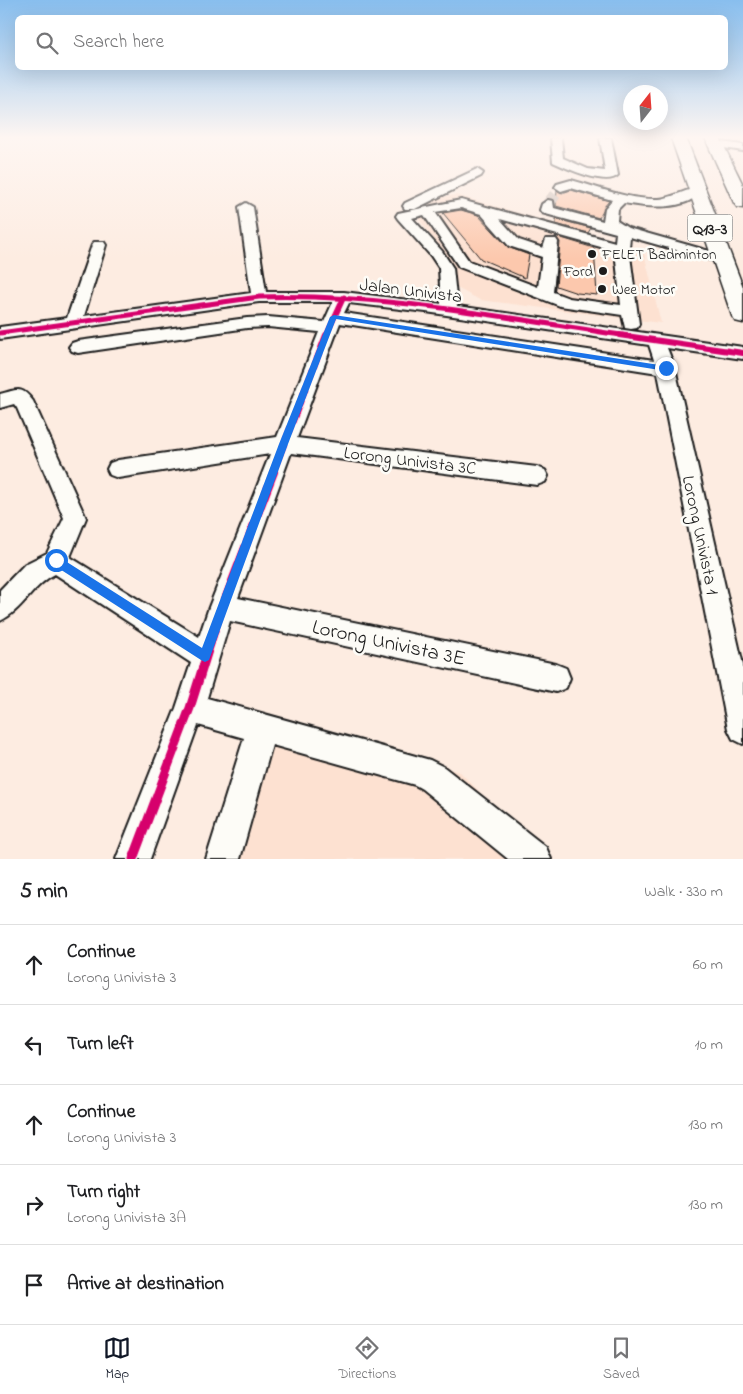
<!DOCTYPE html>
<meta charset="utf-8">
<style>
:root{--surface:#fff;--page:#f6f6f6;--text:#202124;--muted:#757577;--line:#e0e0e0;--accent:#111827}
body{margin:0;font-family:"Indie Flower",sans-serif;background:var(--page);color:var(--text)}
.compass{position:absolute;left:623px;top:85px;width:45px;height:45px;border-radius:50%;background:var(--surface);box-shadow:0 5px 20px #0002;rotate:17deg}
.stop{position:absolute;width:15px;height:15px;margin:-11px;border:4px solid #1a73e8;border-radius:50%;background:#fff}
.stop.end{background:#1a73e8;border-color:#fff;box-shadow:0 1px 5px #0008}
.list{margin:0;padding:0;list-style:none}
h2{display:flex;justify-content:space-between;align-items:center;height:65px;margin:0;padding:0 20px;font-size:21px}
h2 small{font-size:16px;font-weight:400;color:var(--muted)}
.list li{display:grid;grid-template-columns:32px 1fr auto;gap:15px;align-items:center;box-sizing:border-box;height:80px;padding:0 20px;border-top:1px solid var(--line)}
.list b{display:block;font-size:19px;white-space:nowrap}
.list p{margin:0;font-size:16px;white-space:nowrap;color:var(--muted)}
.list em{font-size:16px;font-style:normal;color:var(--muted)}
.icon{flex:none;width:28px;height:28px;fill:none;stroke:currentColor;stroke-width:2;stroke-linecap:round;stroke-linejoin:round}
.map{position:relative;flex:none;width:743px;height:859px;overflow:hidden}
.search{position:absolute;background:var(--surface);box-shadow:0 5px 20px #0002;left:15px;right:15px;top:15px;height:55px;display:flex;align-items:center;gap:12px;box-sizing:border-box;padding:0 18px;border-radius:8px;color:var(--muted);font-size:19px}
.sheet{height:465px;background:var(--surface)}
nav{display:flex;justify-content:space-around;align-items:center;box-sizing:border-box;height:70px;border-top:1px solid var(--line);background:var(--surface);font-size:14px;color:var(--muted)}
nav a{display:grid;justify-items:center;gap:2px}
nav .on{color:var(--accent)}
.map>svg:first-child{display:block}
</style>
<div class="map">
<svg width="743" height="859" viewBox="0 0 743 859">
<rect width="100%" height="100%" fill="#fdece1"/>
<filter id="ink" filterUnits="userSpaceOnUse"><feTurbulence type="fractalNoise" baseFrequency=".02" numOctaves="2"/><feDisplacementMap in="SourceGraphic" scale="10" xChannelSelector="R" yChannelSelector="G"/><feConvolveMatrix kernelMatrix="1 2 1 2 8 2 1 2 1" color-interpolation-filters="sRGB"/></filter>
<g filter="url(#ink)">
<g fill="#fde1d1">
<polygon points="456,195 643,249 661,323 480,300 449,284 454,269 407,202"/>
<polygon points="253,714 460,772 545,859 209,859"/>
</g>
<g fill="#fcc8ad" stroke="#1c1c1c">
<polygon points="557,190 562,193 571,190 609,201 599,218 556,206"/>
<polygon points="461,210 478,215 508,247 529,255 525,278 481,259 443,213"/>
<polygon points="556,219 591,228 588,233 556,224"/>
<polygon points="555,236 594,248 597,295 577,293 556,286 560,242"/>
</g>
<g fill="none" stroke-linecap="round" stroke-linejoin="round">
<polyline stroke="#d0c2ba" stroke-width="12" stroke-dasharray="12 6" stroke-linecap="butt" points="548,204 561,187"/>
<defs>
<g id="minor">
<path d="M551 138H561L563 158 588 169 605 171 600 138H611L618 175C607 187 566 168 553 162Z"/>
<polygon points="715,141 743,145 743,151 711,146 709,144"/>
<polygon points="477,169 483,173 481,176 415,209 405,209 403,206 405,203"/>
<path d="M571 180C601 188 628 200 659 199 673 198 693 186 700 188L702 191C685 212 647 207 624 203L618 209 617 221 628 228 727 256 729 259 727 262 722 263 630 237 629 248 639 324 637 328 631 329 625 328 622 315 560 306 459 267 424 215 412 218 442 251 453 268 457 306 743 347V359L667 348 675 368 743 665V744L733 739 728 729 658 373 340 323 297 438 537 467 545 470 548 476 545 482 537 485 291 453 238 598 556 664 566 668 570 678 566 688 556 692 230 621 207 698 430 760 444 767 546 847 551 859H508L422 789 415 785 272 745 240 859H206L244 738 198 725 150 859H116L176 708 191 663 55 574C33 585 22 611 0 621V590L25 564 47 553 64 518 17 408 14 404 0 408V394C17 390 21 385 33 401L86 518 70 557 199 637 209 607 270 454 118 478 110 475 107 469 110 463 118 460 277 437 319 332 268 327 247 328 78 353 72 351 69 347 72 343 78 341 247 318 268 317 324 322 333 302H259L0 339V327L67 318 92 245 94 242H104L106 245 84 316 251 293 239 207 246 203 253 207 266 292H344L441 304 439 268 431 256 398 219 396 216 398 213 461 200 615 242 616 233 542 213 540 210 542 204 548 200 553 201 554 208 603 221 605 208 612 200 571 188 561 191 555 187 557 184ZM461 208 481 214 509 246 542 257 538 287 469 261 435 212ZM500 219 615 251 621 305 569 298 553 292 558 242 556 239H546L543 248 519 240ZM349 303 426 312 649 345 654 360 344 313Z"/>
</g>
<g id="highway">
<polygon points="671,138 686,138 743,287 743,323 735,321 732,316"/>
<polygon points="705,138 720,138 743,185 743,208 737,207 734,203"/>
</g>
</defs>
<use href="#minor" stroke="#1c1c1c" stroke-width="4"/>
<use href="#highway" stroke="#1c1c1c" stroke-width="3"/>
<use href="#minor" fill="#fdfcf7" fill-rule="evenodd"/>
<use href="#highway" fill="#fdfcf7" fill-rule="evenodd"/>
<defs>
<g id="cycleway-far3">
<path d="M0 333 259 297C382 293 506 318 627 336"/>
<polyline points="326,336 344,297"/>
</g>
<g id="cycleway-far2">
<polyline points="619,335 743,353"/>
<polyline points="273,473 326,335"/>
</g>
<polyline id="cycleway-far1" points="210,645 222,607 274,472"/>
<polyline id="cycleway" points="133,859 190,708 210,644"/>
</defs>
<use href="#cycleway-far3" stroke="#fdfcf7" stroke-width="8"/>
<use href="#cycleway-far2" stroke="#fdfcf7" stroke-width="9"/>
<use href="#cycleway-far1" stroke="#fdfcf7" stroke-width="11"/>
<use href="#cycleway" stroke="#fdfcf7" stroke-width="12"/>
<use href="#cycleway-far3" stroke="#d6006c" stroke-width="5"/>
<use href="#cycleway-far2" stroke="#d6006c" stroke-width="6"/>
<use href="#cycleway-far1" stroke="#d6006c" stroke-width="8"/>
<use href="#cycleway" stroke="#d6006c" stroke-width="9"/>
</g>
</g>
<linearGradient id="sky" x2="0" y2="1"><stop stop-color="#88beee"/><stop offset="0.53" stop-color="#fef6f2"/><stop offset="1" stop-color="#fef6f2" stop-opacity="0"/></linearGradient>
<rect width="743" height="259" fill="url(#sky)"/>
<polygon fill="#1a73e8" points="334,315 666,366 670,368 666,371 336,319 288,444 209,660 205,662 201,660 52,564 52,557 59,557 202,648 279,444 330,317"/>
<g fill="#1c1c1c" stroke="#fdfcf7" stroke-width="2">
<circle cx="592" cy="254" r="5"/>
<circle cx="603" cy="271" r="5"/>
<circle cx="602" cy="289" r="5"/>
</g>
<g text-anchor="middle" stroke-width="5" stroke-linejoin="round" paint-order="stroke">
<g font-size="15" fill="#1c1c1c" stroke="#fdfcf7" text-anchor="start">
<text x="602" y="259">FELET Badminton</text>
<text x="593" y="276" text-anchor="end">Ford</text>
<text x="612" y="294">Wee Motor</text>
</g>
<rect fill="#fdfcf7" stroke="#605f5e" stroke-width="1" x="687.5" y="214.5" width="45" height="27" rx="4"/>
<g font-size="16" font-weight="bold" fill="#1c1c1c">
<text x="710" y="234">Q13-3</text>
</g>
<g font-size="18" fill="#1c1c1c" stroke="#fdfcf7">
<text transform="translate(411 290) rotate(7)" y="6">Jalan Univista</text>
<text transform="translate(410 460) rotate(7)" y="6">Lorong Univista 3C</text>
<text transform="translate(701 535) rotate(78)" y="6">Lorong Univista 1</text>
</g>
<g font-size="21" fill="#1c1c1c" stroke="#fdfcf7">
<text transform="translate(389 642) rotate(12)" y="7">Lorong Univista 3E</text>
</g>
</g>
</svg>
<svg class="compass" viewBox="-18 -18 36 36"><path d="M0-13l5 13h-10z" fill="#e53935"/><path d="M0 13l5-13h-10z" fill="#757577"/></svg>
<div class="stop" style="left:56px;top:560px"></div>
<div class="stop end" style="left:666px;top:368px"></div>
<div class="search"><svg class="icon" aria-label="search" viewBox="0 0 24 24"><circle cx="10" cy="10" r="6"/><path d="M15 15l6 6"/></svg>Search here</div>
</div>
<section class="sheet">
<h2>5 min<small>Walk · 330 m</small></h2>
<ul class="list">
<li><svg class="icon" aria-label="ahead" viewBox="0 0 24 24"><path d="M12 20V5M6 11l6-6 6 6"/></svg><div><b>Continue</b><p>Lorong Univista 3</p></div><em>60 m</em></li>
<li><svg class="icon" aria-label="left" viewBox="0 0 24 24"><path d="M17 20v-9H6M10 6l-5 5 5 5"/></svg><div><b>Turn left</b></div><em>10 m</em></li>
<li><svg class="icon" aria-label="ahead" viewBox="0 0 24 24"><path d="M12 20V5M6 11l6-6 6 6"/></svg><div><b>Continue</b><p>Lorong Univista 3</p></div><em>130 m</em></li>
<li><svg class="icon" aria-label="right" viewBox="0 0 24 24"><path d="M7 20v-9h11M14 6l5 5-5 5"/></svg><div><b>Turn right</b><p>Lorong Univista 3A</p></div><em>130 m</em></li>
<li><svg class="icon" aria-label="arrive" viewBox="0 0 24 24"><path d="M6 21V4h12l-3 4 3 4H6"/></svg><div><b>Arrive at destination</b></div></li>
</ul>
</section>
<nav>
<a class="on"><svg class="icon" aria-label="map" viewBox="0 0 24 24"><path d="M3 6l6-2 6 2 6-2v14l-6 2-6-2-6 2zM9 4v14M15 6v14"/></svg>Map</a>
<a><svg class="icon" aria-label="directions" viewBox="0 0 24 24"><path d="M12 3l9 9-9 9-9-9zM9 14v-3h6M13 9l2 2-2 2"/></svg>Directions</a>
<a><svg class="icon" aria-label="saved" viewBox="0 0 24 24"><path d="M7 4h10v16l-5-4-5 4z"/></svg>Saved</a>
</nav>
